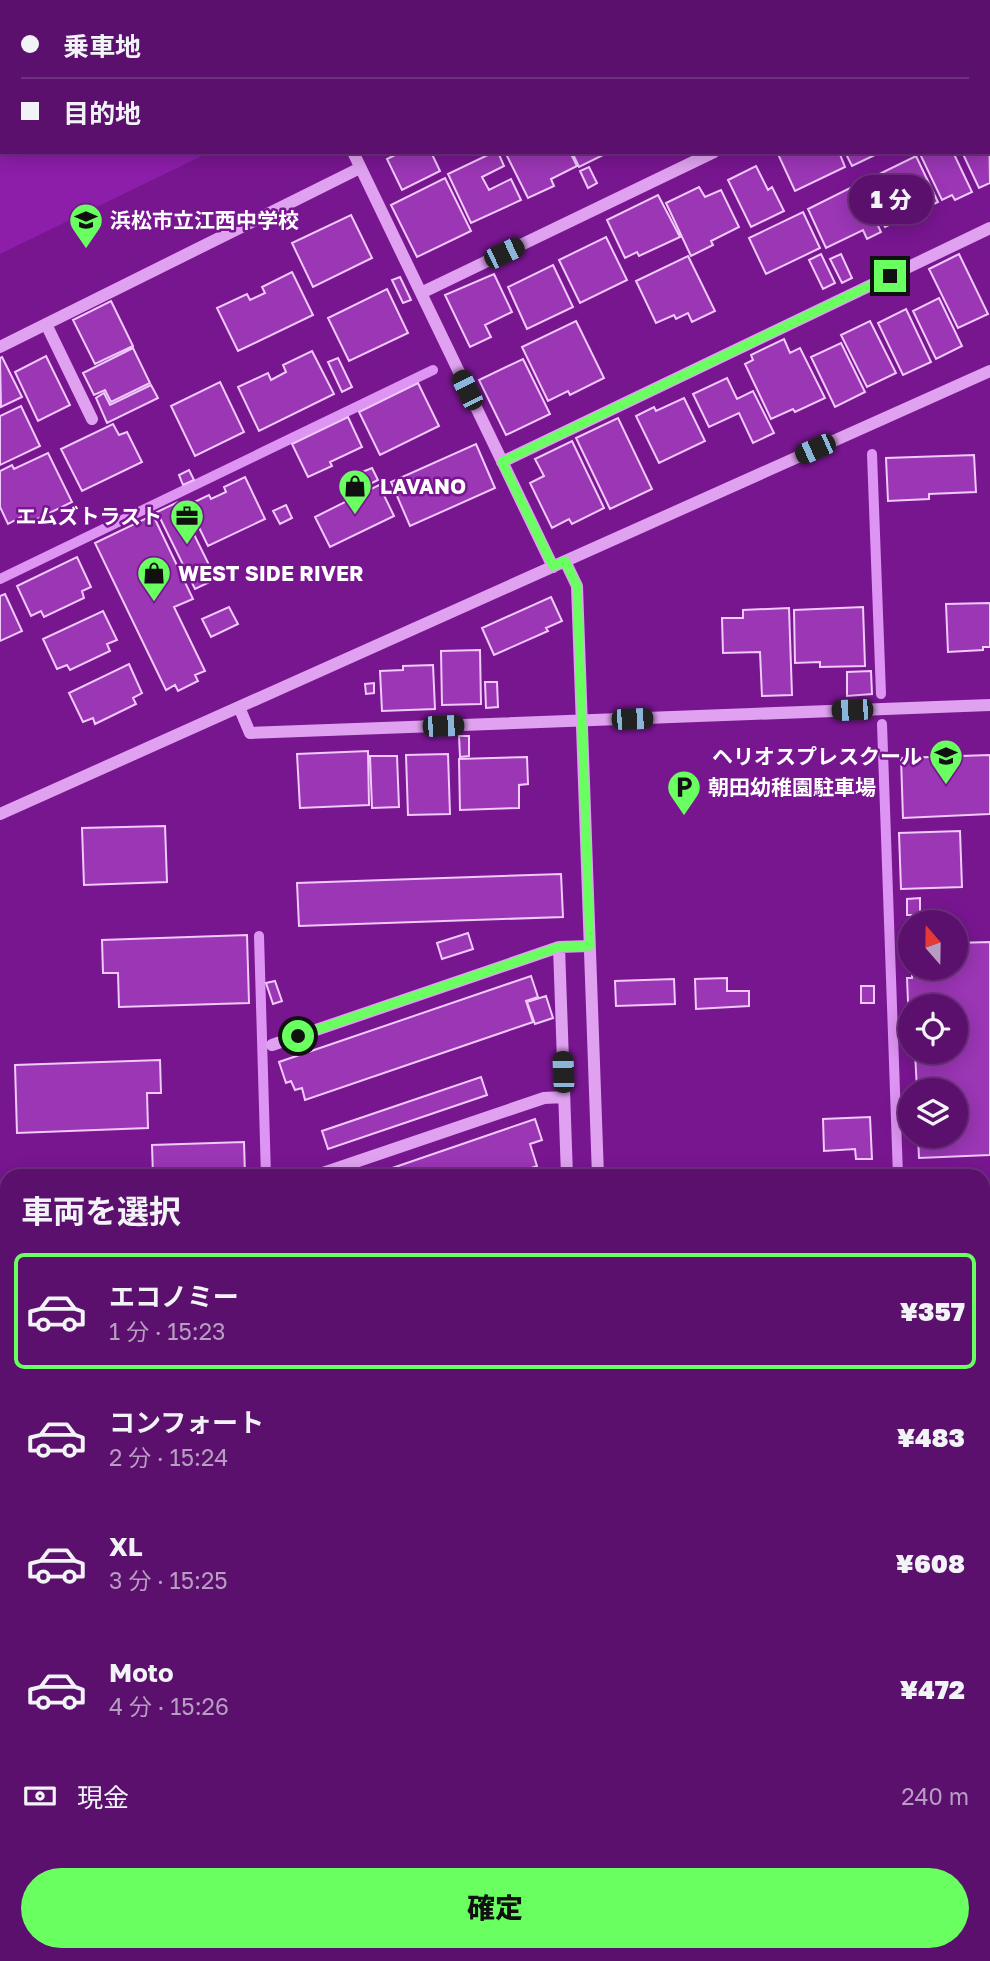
<!DOCTYPE html>
<html lang="ja">
<meta charset="utf-8">
<style>
body{margin:0;font-family:"Golos Text","Noto Sans JP",sans-serif;background:#601972;color:#f1f3f6;height:100vh;display:flex;flex-direction:column;font-size:26px;white-space:nowrap}
*{box-sizing:border-box;margin:0}
p{font-size:23px;color:#b89dc2}
.icon{flex:none;width:38px;height:38px;fill:none;stroke:currentColor;stroke-width:2;stroke-linecap:round;stroke-linejoin:round}
.map{position:relative;flex:1;overflow:hidden}
.details{position:absolute;left:0px;top:1169px;width:990px;height:793px;display:flex;flex-direction:column;background:#5a106c;border-radius:21px 21px 0 0;box-shadow:0 4px 18px #0003,0 0 0 2px #6f307f}
.details>*{flex:none}
.top-card{position:absolute;left:0px;top:0px;width:990px;height:154px;box-shadow:0 4px 18px #0003,0 0 0 2px #6f307f;display:grid;align-content:center;height:154px;padding:0 21px;background:#5a106c}
.needle{width:46px;rotate:340deg}
.controls{position:absolute;left:898px;top:910px;display:grid;gap:14px}
.controls a{display:grid;place-items:center;width:70px;height:70px;border-radius:50%;background:#5a106c;box-shadow:0 4px 18px #0003,0 0 0 2px #6f307f;font-size:35px}
.end{position:absolute;width:32px;height:32px;margin:-16px;border:9px solid #69ff61;background:#111;box-shadow:0 0 0 4px #111}
.from{border-radius:50%}
.bubble{position:absolute;height:49px;border-radius:24px;background:#5a106c;box-shadow:0 4px 18px #0003,0 0 0 2px #6f307f;font-size:23px;font-weight:800;line-height:49px;text-align:center}
.car{position:absolute;width:21px;height:42px;margin:-21px -10px;border-radius:9px;box-shadow:0 0 5px 2px #0007;background:linear-gradient(#222 24%,#8ab4d8 0 40%,#222 0 76%,#8ab4d8 0 86%,#222 0)}
.top-card b{display:flex;align-items:center;gap:24px;height:66px;font-size:26px}
.top-card b+b{border-top:2px solid #6f307f}
.top-card i{width:18px;height:18px;background:#f1f3f6}
ul{padding:0;list-style:none}
li{display:flex;align-items:center;gap:21px;height:116px;margin:0 14px 10px;padding:0 7px;border:4px solid transparent;border-radius:10px}
li div{flex:1}
li b{display:block;font-size:26px}
li em{font-style:normal;font-weight:800}
li.active{border-color:#69ff61}
li>.icon{width:63px;height:63px;stroke-width:1.5}
h2{padding:0 21px;font-size:32px;line-height:84px}
.pay{display:flex;align-items:center;gap:18px;height:77px;padding:0 21px;font-size:26px}
.pay p{margin-inline-start:auto}
.action{display:flex;gap:14px;margin-top:auto;padding:14px 21px}
.action a{flex:1;height:80px;border-radius:42px;background:#69ff61;color:#111;font-size:28px;font-weight:800;line-height:80px;text-align:center}
.map>svg:first-child{display:block}
.green{fill:#8c1ea9}
.lines{fill:none;stroke-linecap:round;stroke-linejoin:round}
.stream{stroke:#de94f3;stroke-width:10}
.building{fill:#9b36b5;stroke:#f1c9fb;stroke-width:2}
.minor{stroke:#e0a2f0;stroke-width:12}
.route{stroke:#69ff61;stroke-width:9}
.labels{text-anchor:middle;dominant-baseline:central;stroke-width:5;stroke-linejoin:round;paint-order:stroke}
.poi-label{font-size:21px;font-weight:bold;fill:#fff;stroke:#781690;text-anchor:start}
</style>
<div class="map">
<svg width="990" height="1961" viewBox="0 0 990 1961">
<rect width="100%" height="100%" fill="#781690"/>
<path class="green" d="M 0,0 L 205,2 L 2,2 L 2,152 L 210,152 L 0,254 Z
M 984,1387 L 990,1392 L 990,1525 L 984,1525 Z"/>
<g class="lines">
<path class="stream" d="M 872,454 L 881,694
M 0,579 L 433,370
M 882,724 L 898,1176
M 259,936 L 266,1176
M 328,1955 L 328,1961
M 925,1955 L 925,1961"/>
</g>
<path class="building" d="M 377,0 L 423,0 L 424,2 L 374,2 Z
M 430,0 L 494,0 L 495,2 L 430,2 Z
M 656,0 L 761,0 L 762,2 L 652,2 Z
M 774,0 L 819,0 L 820,2 L 773,2 Z
M 989,124 L 990,183 L 979,188 L 962,152 L 989,152 Z
M 401,152 L 431,152 L 440,171 L 402,190 L 387,159 Z
M 494,152 L 498,152 L 504,166 L 482,177 L 489,190 L 511,179 L 521,200 L 471,223 L 448,174 Z
M 505,152 L 570,152 L 577,166 L 551,179 L 554,186 L 528,198 Z
M 572,152 L 609,152 L 579,167 Z
M 777,152 L 839,152 L 845,167 L 795,191 Z
M 845,152 L 881,152 L 852,166 Z
M 924,152 L 953,152 L 972,192 L 955,200 L 952,195 L 942,200 L 920,154 Z
M 916,156 L 938,202 L 885,227 L 863,182 Z
M 756,166 L 768,190 L 772,187 L 784,211 L 751,227 L 728,180 Z
M 589,167 L 597,183 L 588,188 L 580,171 Z
M 445,178 L 471,231 L 417,257 L 391,205 Z
M 858,184 L 881,232 L 867,239 L 863,230 L 826,248 L 808,209 Z
M 699,187 L 705,197 L 721,190 L 739,227 L 711,241 L 713,245 L 691,256 L 666,203 Z
M 658,195 L 680,237 L 639,256 L 637,252 L 625,258 L 607,220 Z
M 803,212 L 820,248 L 766,274 L 749,238 Z
M 351,215 L 372,258 L 313,287 L 292,243 Z
M 606,237 L 627,280 L 580,303 L 559,260 Z
M 821,254 L 835,283 L 823,289 L 809,260 Z
M 841,254 L 852,278 L 842,283 L 830,259 Z
M 959,254 L 988,314 L 958,328 L 929,269 Z
M 688,256 L 715,311 L 692,322 L 688,313 L 676,319 L 674,315 L 656,323 L 636,281 Z
M 553,265 L 573,307 L 527,329 L 508,287 Z
M 292,272 L 313,315 L 238,351 L 217,308 L 247,294 L 250,300 L 265,293 L 262,287 Z
M 494,274 L 512,312 L 485,325 L 491,337 L 470,347 L 445,295 Z
M 400,277 L 411,300 L 403,303 L 392,280 Z
M 387,289 L 408,333 L 349,361 L 328,318 Z
M 939,298 L 962,346 L 936,359 L 913,311 Z
M 111,301 L 133,346 L 95,364 L 73,320 Z
M 906,309 L 931,362 L 903,375 L 878,323 Z
M 576,321 L 604,378 L 570,395 L 568,391 L 548,401 L 522,347 Z
M 870,321 L 896,373 L 867,387 L 841,335 Z
M 784,339 L 790,353 L 800,348 L 825,398 L 795,412 L 793,409 L 771,419 L 745,364 L 753,360 L 751,355 Z
M 841,343 L 865,392 L 835,407 L 811,357 Z
M 133,348 L 150,383 L 111,402 L 105,390 L 94,395 L 83,373 Z
M 312,351 L 334,394 L 259,431 L 238,387 L 268,373 L 271,380 L 286,372 L 283,365 Z
M 46,356 L 70,405 L 38,421 L 15,372 Z
M 2,357 L 22,397 L 1,407 L 0,358 Z
M 338,358 L 352,387 L 342,392 L 328,362 Z
M 523,359 L 550,414 L 506,435 L 479,380 Z
M 727,378 L 737,399 L 753,391 L 774,433 L 753,443 L 739,413 L 709,427 L 693,394 Z
M 220,382 L 244,432 L 195,456 L 171,406 Z
M 418,383 L 439,426 L 380,455 L 359,412 Z
M 151,385 L 158,398 L 107,423 L 96,398 L 104,393 L 110,405 Z
M 684,398 L 705,441 L 659,463 L 636,416 L 654,407 L 656,411 Z
M 21,406 L 40,446 L 0,465 L 0,416 Z
M 348,417 L 362,447 L 330,462 L 332,466 L 308,477 L 292,444 Z
M 618,418 L 652,489 L 610,509 L 576,438 Z
M 113,424 L 119,435 L 127,432 L 142,462 L 82,491 L 61,449 Z
M 572,441 L 604,508 L 572,524 L 569,519 L 552,528 L 530,483 L 544,476 L 535,459 Z
M 476,444 L 495,488 L 410,526 L 391,482 Z
M 48,453 L 72,502 L 29,523 L 25,515 L 8,524 L 0,507 L 0,471 L 12,465 L 14,469 Z
M 974,455 L 976,492 L 929,494 L 929,499 L 888,501 L 886,458 Z
M 372,468 L 378,480 L 368,485 L 362,472 Z
M 189,470 L 194,480 L 183,485 L 179,475 Z
M 245,477 L 265,519 L 208,546 L 188,505 L 209,495 L 211,499 L 226,492 L 224,487 Z
M 379,485 L 394,516 L 330,547 L 315,517 Z
M 178,502 L 216,579 L 195,589 L 157,512 Z
M 286,505 L 292,518 L 280,524 L 273,511 Z
M 153,515 L 193,599 L 174,607 L 205,671 L 195,675 L 198,681 L 178,691 L 175,685 L 166,690 L 95,543 Z
M 77,557 L 91,587 L 82,591 L 84,598 L 44,617 L 41,611 L 31,616 L 17,586 Z
M 5,594 L 22,631 L 0,641 L 0,596 Z
M 551,597 L 562,621 L 546,628 L 548,631 L 494,655 L 482,628 Z
M 990,603 L 990,647 L 983,647 L 983,650 L 948,652 L 946,604 Z
M 229,607 L 238,624 L 211,637 L 202,619 Z
M 863,607 L 865,666 L 820,667 L 820,662 L 795,663 L 794,610 Z
M 789,608 L 792,695 L 762,696 L 760,652 L 723,653 L 722,618 L 743,618 L 743,610 Z
M 103,611 L 117,640 L 107,644 L 110,651 L 70,670 L 67,665 L 57,669 L 43,639 Z
M 480,650 L 481,704 L 442,705 L 441,651 Z
M 129,664 L 142,693 L 133,698 L 136,704 L 95,724 L 93,718 L 83,722 L 69,693 Z
M 433,665 L 435,709 L 382,711 L 380,671 L 403,670 L 403,666 Z
M 871,671 L 872,694 L 847,696 L 847,672 Z
M 485,682 L 497,682 L 498,707 L 486,708 Z
M 374,683 L 374,693 L 366,694 L 365,684 Z
M 459,736 L 469,736 L 469,756 L 460,757 Z
M 368,751 L 369,805 L 300,808 L 297,754 Z
M 448,754 L 450,814 L 408,815 L 406,755 Z
M 990,755 L 990,814 L 903,818 L 901,758 Z
M 370,756 L 397,756 L 399,807 L 372,808 Z
M 527,757 L 528,784 L 519,785 L 519,808 L 460,810 L 459,759 Z
M 165,826 L 167,882 L 84,885 L 82,828 Z
M 960,831 L 962,887 L 901,889 L 899,833 Z
M 561,874 L 563,917 L 299,926 L 297,883 Z
M 920,898 L 920,915 L 907,915 L 907,899 Z
M 468,933 L 473,949 L 442,959 L 437,943 Z
M 247,935 L 249,1003 L 119,1007 L 118,973 L 103,973 L 102,940 Z
M 990,942 L 990,1155 L 919,1158 L 918,1136 L 956,1136 L 956,1090 L 917,1090 L 915,1052 L 956,1052 L 956,1006 L 910,1006 L 909,1025 L 907,978 L 912,978 L 912,968 L 956,968 L 956,943 Z
M 531,976 L 538,997 L 526,1001 L 533,1022 L 305,1100 L 302,1088 L 295,1090 L 291,1081 L 286,1083 L 279,1062 Z
M 727,978 L 727,991 L 749,991 L 749,1006 L 696,1009 L 695,979 Z
M 674,979 L 675,1004 L 616,1006 L 615,981 Z
M 275,981 L 282,1001 L 273,1004 L 266,983 Z
M 861,986 L 874,986 L 874,1003 L 861,1003 Z
M 546,996 L 553,1018 L 535,1024 L 527,1002 Z
M 160,1060 L 161,1093 L 147,1093 L 148,1128 L 17,1133 L 15,1065 Z
M 481,1077 L 487,1095 L 328,1149 L 322,1131 Z
M 870,1117 L 872,1159 L 856,1159 L 855,1149 L 824,1151 L 823,1119 Z
M 535,1119 L 542,1140 L 530,1144 L 537,1166 L 508,1176 L 369,1176 Z
M 244,1142 L 245,1176 L 153,1176 L 152,1145 Z
M 984,1557 L 990,1557 L 990,1634 L 984,1634 Z"/>
<g class="lines">
<path class="minor" d="M 279,0 L 280,2
M 946,0 L 947,2
M 593,2 L 597,0
M 989,20 L 990,19
M 989,89 L 990,91
M 353,152 L 553,567
M 421,293 L 714,152
M 46,324 L 92,419
M 0,347 L 360,168
M 502,462 L 990,228
M 565,561 L 577,586 L 598,1176
M 239,707 L 250,733 L 990,705
M 0,814 L 990,371
M 559,947 L 567,1176
M 272,1045 L 559,947 L 589,946
M 314,1176 L 544,1098 L 564,1097
M 0,1254 L 7,1458
M 984,1536 L 990,1536
M 0,1565 L 7,1564
M 24,1955 L 24,1961
M 626,1955 L 626,1961"/>
</g>
<g class="lines">
<path class="route" d="M 298,1036 L 559,947 L 590,946 L 577,586 L 565,561 L 553,566 L 502,462 L 890,276"/>
</g>
<defs>
<g id="school-pin" transform="scale(1.75)"><path d="M0 17L-7.5 6A9.5 9.5 0 1 1 7.5 6Z" fill="#69ff61" stroke="#781690"/><path d="M0-5L7-2L0 1L-7-2ZM-4 1L0 2.5L4 1V4Q0 6-4 4Z" fill="#111"/></g>
<g id="shop-pin" transform="scale(1.75)"><path d="M0 17L-7.5 6A9.5 9.5 0 1 1 7.5 6Z" fill="#69ff61" stroke="#781690"/><path d="M-5-2.5h2.3a2.7 3.5 0 0 1 5.4 0H5L5.5 6h-11ZM-1.5-2.5h3a1.5 2.3 0 0 0-3 0Z" fill="#111"/></g>
<g id="office-pin" transform="scale(1.75)"><path d="M0 17L-7.5 6A9.5 9.5 0 1 1 7.5 6Z" fill="#69ff61" stroke="#781690"/><path d="M-6-3h4V-5.5h4V-3h4V5H-6ZM-1-4.5V-3h2v-1.5ZM-6 0V1H6V0Z" fill="#111"/></g>
<g id="parking-pin" transform="scale(1.75)"><path d="M0 17L-7.5 6A9.5 9.5 0 1 1 7.5 6Z" fill="#69ff61" stroke="#781690"/><path d="M-3.5-5.5H1a3.5 3.5 0 0 1 0 7H-1V5.5H-3.5ZM-1-3.4V-.6H.8a1.4 1.4 0 0 0 0-2.8Z" fill="#111"/></g>
</defs>
<g fill-rule="evenodd">
<use href="#school-pin" x="86" y="220"/>
<use href="#shop-pin" x="355" y="486"/>
<use href="#office-pin" x="187" y="516"/>
<use href="#shop-pin" x="154" y="573"/>
<use href="#school-pin" x="946" y="756"/>
<use href="#parking-pin" x="684" y="787"/>
</g>
<g class="labels">
<g class="poi-label">
<text x="110" y="220">浜松市立江西中学校</text>
<text x="380" y="486">LAVANO</text>
<text x="162" y="516" text-anchor="end">エムズトラスト</text>
<text x="178" y="573">WEST SIDE RIVER</text>
<text x="922" y="756" text-anchor="end">ヘリオスプレスクール</text>
<text x="708" y="787">朝田幼稚園駐車場</text>
</g>
</g>
</svg>
<div class="controls">
<a><svg class="needle" viewBox="-14 -14 28 28"><path d="M0-13l5 13h-10z" fill="#e53935"/><path d="M0 13l5-13h-10z" fill="#b89dc2"/></svg></a>
<a><svg class="icon" aria-label="locate" viewBox="0 0 24 24"><circle cx="12" cy="12" r="6"/><path d="M12 2v4M12 18v4M2 12h4M18 12h4"/></svg></a>
<a><svg class="icon" aria-label="layers" viewBox="0 0 24 24"><path d="M12 4l9 5-9 5-9-5zM3 14l9 5 9-5"/></svg></a>
</div>
<i class="end from" style="left:298px;top:1036px"></i>
<i class="end" style="left:890px;top:276px"></i>
<div class="bubble" style="left:849px;top:175px;width:84px">1 分</div>
<i class="car" style="left:504px;top:253px;rotate:64deg"></i>
<i class="car" style="left:467px;top:390px;rotate:334deg"></i>
<i class="car" style="left:815px;top:449px;rotate:246deg"></i>
<i class="car" style="left:852px;top:710px;rotate:268deg"></i>
<i class="car" style="left:632px;top:719px;rotate:88deg"></i>
<i class="car" style="left:443px;top:726px;rotate:88deg"></i>
<i class="car" style="left:563px;top:1072px;rotate:358deg"></i>
<div class="top-card">
<b><i class="from"></i>乗車地</b>
<b><i></i>目的地</b>
</div>
<section class="details">
<h2>車両を選択</h2>
<ul>
<li class="active"><svg class="icon" aria-label="car" viewBox="0 0 24 24"><path d="M5 17H2v-5l4-1 3-4h7l3 4 3 1v5h-3M9 17h6M6 11h13"/><circle cx="7" cy="17" r="2"/><circle cx="17" cy="17" r="2"/></svg><div><b>エコノミー</b><p>1 分 · 15:23</p></div><em>¥357</em></li>
<li><svg class="icon" aria-label="car" viewBox="0 0 24 24"><path d="M5 17H2v-5l4-1 3-4h7l3 4 3 1v5h-3M9 17h6M6 11h13"/><circle cx="7" cy="17" r="2"/><circle cx="17" cy="17" r="2"/></svg><div><b>コンフォート</b><p>2 分 · 15:24</p></div><em>¥483</em></li>
<li><svg class="icon" aria-label="car" viewBox="0 0 24 24"><path d="M5 17H2v-5l4-1 3-4h7l3 4 3 1v5h-3M9 17h6M6 11h13"/><circle cx="7" cy="17" r="2"/><circle cx="17" cy="17" r="2"/></svg><div><b>XL</b><p>3 分 · 15:25</p></div><em>¥608</em></li>
<li><svg class="icon" aria-label="car" viewBox="0 0 24 24"><path d="M5 17H2v-5l4-1 3-4h7l3 4 3 1v5h-3M9 17h6M6 11h13"/><circle cx="7" cy="17" r="2"/><circle cx="17" cy="17" r="2"/></svg><div><b>Moto</b><p>4 分 · 15:26</p></div><em>¥472</em></li>
</ul>
<div class="pay"><svg class="icon" aria-label="cash" viewBox="0 0 24 24"><path d="M3 7h18v10H3z"/><circle cx="12" cy="12" r="2"/></svg>現金<p>240 m</p></div>
<div class="action"><a>確定</a></div>
</section>
</div>
